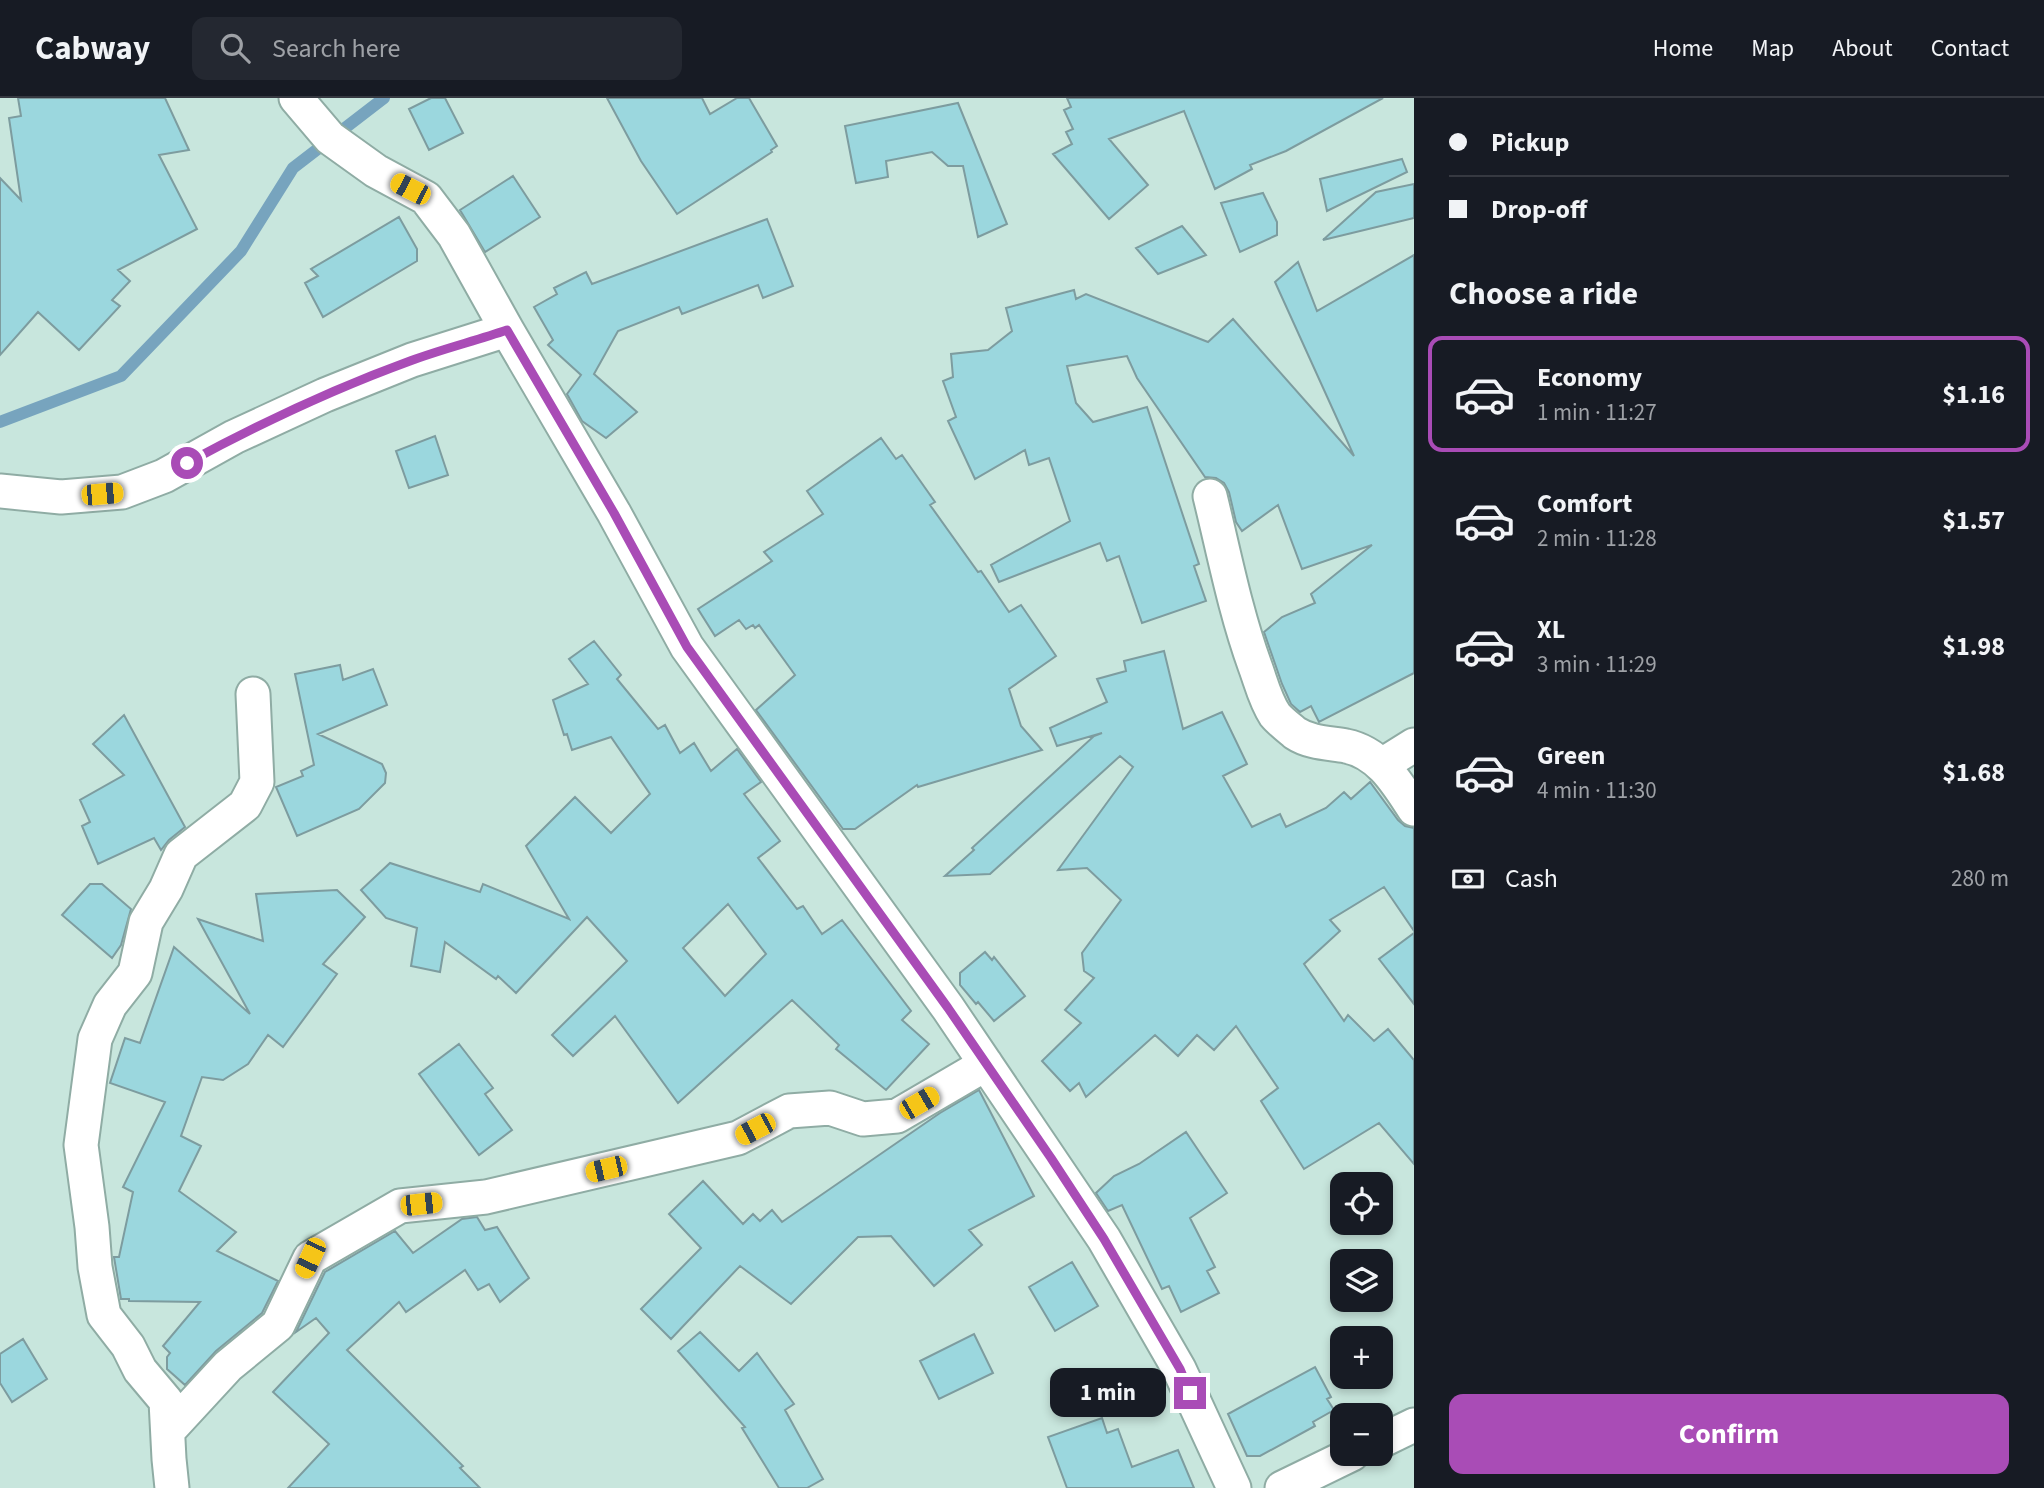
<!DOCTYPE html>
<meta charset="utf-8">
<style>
body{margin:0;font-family:"Source Sans 3",sans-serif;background:#242831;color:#f1f3f6;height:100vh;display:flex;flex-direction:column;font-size:26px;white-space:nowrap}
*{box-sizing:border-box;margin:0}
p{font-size:23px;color:#9ea1a6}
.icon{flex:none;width:38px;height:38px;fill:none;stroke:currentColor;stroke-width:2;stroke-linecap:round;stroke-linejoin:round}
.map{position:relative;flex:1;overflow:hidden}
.details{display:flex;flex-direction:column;background:#171b24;width:630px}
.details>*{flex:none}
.banner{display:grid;align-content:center;height:154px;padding:0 35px;background:#171b24}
.fabs{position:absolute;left:1330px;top:1074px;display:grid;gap:14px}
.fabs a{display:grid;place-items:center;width:63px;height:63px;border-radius:14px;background:#171b24;box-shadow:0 4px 10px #0003;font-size:35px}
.end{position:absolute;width:32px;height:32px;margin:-16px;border:9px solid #a94cb6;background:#fff;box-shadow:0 0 0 4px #fff}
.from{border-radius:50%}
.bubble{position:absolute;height:49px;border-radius:14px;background:#171b24;box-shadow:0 4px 10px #0003;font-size:23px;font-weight:700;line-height:49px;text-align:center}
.car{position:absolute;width:21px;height:42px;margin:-21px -10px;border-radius:9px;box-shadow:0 0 5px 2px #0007;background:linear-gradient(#f5c518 24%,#345 0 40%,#f5c518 0 76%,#345 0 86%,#f5c518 0)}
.banner b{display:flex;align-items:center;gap:24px;height:66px;font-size:26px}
.banner b+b{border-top:2px solid #363941}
.banner i{width:18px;height:18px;background:#f1f3f6}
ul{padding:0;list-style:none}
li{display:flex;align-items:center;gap:21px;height:116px;margin:0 14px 10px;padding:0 21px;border:4px solid transparent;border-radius:14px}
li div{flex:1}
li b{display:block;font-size:26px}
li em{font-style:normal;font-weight:700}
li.active{border-color:#a94cb6}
li>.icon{width:63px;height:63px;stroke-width:1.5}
h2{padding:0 35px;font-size:32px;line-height:84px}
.pay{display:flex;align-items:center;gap:18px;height:77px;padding:0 35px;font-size:26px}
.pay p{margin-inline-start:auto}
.cta{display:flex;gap:14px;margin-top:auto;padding:14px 35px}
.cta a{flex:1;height:80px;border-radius:14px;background:#a94cb6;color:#fff;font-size:28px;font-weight:700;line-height:80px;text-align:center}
header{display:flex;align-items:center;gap:42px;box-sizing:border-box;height:98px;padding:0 35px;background:#171b24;border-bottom:2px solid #363941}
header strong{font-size:33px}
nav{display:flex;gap:38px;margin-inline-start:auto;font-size:24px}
.search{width:490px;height:63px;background:#242831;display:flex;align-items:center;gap:18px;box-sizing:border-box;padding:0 24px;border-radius:14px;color:#9ea1a6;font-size:26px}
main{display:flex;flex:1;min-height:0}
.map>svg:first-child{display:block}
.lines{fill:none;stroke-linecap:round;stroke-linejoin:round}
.stream{stroke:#77a4be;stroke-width:12}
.building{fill:#9bd7de;stroke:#7d9c9f;stroke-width:2;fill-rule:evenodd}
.minor-casing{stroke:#8faca4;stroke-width:37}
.minor{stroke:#fff;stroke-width:33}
.route{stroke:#a94cb6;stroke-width:9}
</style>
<header>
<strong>Cabway</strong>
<div class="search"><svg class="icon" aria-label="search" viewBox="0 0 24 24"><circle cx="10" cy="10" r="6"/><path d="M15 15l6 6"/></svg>Search here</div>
<nav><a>Home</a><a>Map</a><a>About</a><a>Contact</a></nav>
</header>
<main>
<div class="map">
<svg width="1414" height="1390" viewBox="0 0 1414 1390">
<rect width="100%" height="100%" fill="#c8e6dd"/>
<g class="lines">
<path class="stream" d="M 0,324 L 121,278 L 241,153 L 293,70 L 384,0"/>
</g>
<path class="building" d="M 18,0 L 165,0 L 189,52 L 159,57 L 197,131 L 118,172 L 130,183 L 112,202 L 120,208 L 79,252 L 38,214 L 0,257 L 0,80 L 21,102 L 9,20 L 21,18 Z
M 431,0 L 445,0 L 463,35 L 429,52 L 409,11 Z
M 607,0 L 702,0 L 710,16 L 737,0 L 749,0 L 777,48 L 771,52 L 772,54 L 677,116 L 641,63 Z
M 1067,0 L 1383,0 L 1286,53 L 1250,67 L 1252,71 L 1215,91 L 1184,13 L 1109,41 L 1148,87 L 1109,121 L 1053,56 L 1072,46 L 1066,34 L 1073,31 L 1064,12 L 1071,9 Z
M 958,5 L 1007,126 L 978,139 L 963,68 L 948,68 L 932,54 L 886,63 L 888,79 L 856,85 L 845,28 Z
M 1402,61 L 1407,74 L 1327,113 L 1320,81 Z
M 513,78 L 540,119 L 485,154 L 460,112 Z
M 1414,86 L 1414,120 L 1323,142 L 1376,94 Z
M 1263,95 L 1277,124 L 1277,137 L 1240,154 L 1221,105 Z
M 399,119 L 417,151 L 417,163 L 323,219 L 305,185 L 318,178 L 311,171 Z
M 767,121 L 793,188 L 763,200 L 758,187 L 682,216 L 679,209 L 618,233 L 594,276 L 637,314 L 606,340 L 582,323 L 567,296 L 581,277 L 548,247 L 553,242 L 534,209 L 557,196 L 554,190 L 586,174 L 592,186 Z
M 1182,128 L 1206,157 L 1158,176 L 1136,150 Z
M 1414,157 L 1414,575 L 1319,624 L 1311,608 L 1300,614 L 1291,606 L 1282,586 L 1264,534 L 1282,519 L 1315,505 L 1311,496 L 1372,447 L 1302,471 L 1278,407 L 1242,433 L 1236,424 L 1229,394 L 1224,385 L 1216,380 L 1205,379 L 1137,280 L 1127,258 L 1067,268 L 1076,305 L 1093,324 L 1147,309 L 1199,466 L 1194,468 L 1206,503 L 1142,525 L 1119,458 L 1107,463 L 1100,445 L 999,484 L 991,467 L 1070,423 L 1049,360 L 1029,367 L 1025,352 L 975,381 L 948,323 L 956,319 L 943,283 L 953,279 L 951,256 L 988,252 L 1012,233 L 1006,210 L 1074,192 L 1076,201 L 1086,196 L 1208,244 L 1233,221 L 1354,358 L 1275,184 L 1298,164 L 1317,213 Z
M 435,338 L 448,377 L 409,390 L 396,353 Z
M 881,340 L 896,361 L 902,357 L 935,404 L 930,407 L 978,474 L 981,473 L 1009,514 L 1021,507 L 1056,558 L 1009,591 L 1021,628 L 1042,652 L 918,689 L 917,687 L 855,731 L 843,731 L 756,612 L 795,577 L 759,527 L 755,530 L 753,527 L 746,531 L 739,522 L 715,538 L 698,511 L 772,463 L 764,454 L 823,416 L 807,393 Z
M 594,543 L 621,577 L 617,581 L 658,631 L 665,627 L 680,655 L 694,645 L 711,673 L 737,651 L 761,684 L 744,696 L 780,743 L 758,760 L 797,811 L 803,808 L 822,836 L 842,822 L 911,913 L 902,922 L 929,946 L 886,992 L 836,951 L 839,947 L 792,902 L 678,1005 L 615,918 L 573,958 L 552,937 L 627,863 L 587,819 L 516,895 L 498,878 L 496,881 L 445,844 L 440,874 L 411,868 L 417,830 L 386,820 L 361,792 L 390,765 L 480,794 L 483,786 L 569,821 L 526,748 L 575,699 L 611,735 L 650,696 L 611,639 L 572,652 L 567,636 L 564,637 L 553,602 L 588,586 L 569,561 ZM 728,806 L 766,856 L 725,898 L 683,850 Z
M 1164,553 L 1183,631 L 1222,614 L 1247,666 L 1223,678 L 1252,729 L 1280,716 L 1286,729 L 1326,710 L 1344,694 L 1351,701 L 1370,684 L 1398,722 L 1405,728 L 1414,730 L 1414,833 L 1384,789 L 1330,822 L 1340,833 L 1304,866 L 1344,923 L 1348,917 L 1374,943 L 1388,931 L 1414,962 L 1414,1066 L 1379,1025 L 1304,1071 L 1261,1003 L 1278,990 L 1236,928 L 1214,952 L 1197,937 L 1178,958 L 1155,937 L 1086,999 L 1079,985 L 1070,993 L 1042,963 L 1081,925 L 1065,912 L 1094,880 L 1084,873 L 1082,855 L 1121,802 L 1087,770 L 1058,772 L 1133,669 L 1120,658 L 990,776 L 945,778 L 974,752 L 972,750 L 1094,638 L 1102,635 L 1057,648 L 1050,630 L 1107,604 L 1097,581 L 1126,573 L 1124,563 Z
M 340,567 L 343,582 L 373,571 L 387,607 L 318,636 L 382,666 L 386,675 L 385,685 L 359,711 L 297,738 L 276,689 L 303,678 L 301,673 L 314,667 L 295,576 Z
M 124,617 L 185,729 L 169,742 L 161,752 L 154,740 L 98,766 L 82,728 L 90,724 L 80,702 L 124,677 L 93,646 Z
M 90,786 L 102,786 L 131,811 L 121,847 L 112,860 L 62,817 Z
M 337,792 L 365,819 L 323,866 L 337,876 L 283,949 L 268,937 L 248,966 L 223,982 L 202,979 L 181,1038 L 201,1048 L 179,1093 L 236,1134 L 217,1153 L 278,1183 L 262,1215 L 216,1253 L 185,1287 L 167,1271 L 167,1259 L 170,1255 L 163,1248 L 200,1204 L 129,1203 L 129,1201 L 121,1201 L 114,1159 L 119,1159 L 133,1094 L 123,1089 L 165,1004 L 110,985 L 125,940 L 140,945 L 174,849 L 250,916 L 198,821 L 263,843 L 256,796 Z
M 1414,835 L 1414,906 L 1379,861 Z
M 985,854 L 992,862 L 994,859 L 1025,898 L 994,923 L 978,904 L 976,906 L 960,887 L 960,875 Z
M 459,946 L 493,990 L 485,996 L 512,1032 L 479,1057 L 419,976 Z
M 979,992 L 1034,1098 L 969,1132 L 982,1147 L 934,1188 L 891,1138 L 858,1139 L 791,1206 L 740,1168 L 671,1241 L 641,1211 L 701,1150 L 669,1116 L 703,1083 L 743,1126 L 753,1116 L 760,1123 L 772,1112 L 782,1124 L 940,1015 Z
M 1186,1034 L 1227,1095 L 1190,1120 L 1215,1169 L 1207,1173 L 1219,1195 L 1181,1214 L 1169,1188 L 1162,1191 L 1122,1107 L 1108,1113 L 1096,1095 L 1114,1078 L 1139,1066 Z
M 477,1119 L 485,1132 L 497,1129 L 529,1180 L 500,1204 L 489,1186 L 478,1192 L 465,1172 L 406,1214 L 399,1204 L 347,1252 L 463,1368 L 460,1370 L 480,1390 L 288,1390 L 329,1346 L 273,1294 L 329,1235 L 316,1220 L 296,1234 L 325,1174 L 395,1133 L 413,1155 L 462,1121 Z
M 1072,1164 L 1098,1208 L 1055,1233 L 1029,1189 Z
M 700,1234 L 739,1273 L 757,1255 L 794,1306 L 785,1312 L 823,1381 L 807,1390 L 779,1390 L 742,1330 L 745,1329 L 678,1253 Z
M 974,1236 L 993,1275 L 939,1301 L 920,1263 Z
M 23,1241 L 47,1281 L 12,1304 L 0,1285 L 0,1256 Z
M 1315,1269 L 1331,1299 L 1327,1301 L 1334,1312 L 1313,1324 L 1315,1328 L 1260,1358 L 1247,1358 L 1228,1316 Z
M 1102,1320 L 1107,1335 L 1118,1331 L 1132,1369 L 1178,1352 L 1194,1390 L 1067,1390 L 1048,1339 Z"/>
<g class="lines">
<g class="minor-casing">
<path id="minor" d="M 296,0 L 330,40 L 376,73 L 426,100 L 454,137 L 507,232 L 614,415 L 687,549 L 948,910 L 1104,1141 L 1179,1271 L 1234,1390
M 0,393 L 61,399 L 122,394 L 164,378 L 234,339 L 325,297 L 412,262 L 507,232
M 1210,398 C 1224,455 1235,513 1255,568 C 1261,584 1265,602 1275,617 C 1280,623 1289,630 1295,635 C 1310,645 1329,645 1346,648 C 1380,655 1397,685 1414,711
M 1382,667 L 1414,647
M 168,1333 L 228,1268 L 278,1227 L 310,1160 L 400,1108 L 486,1099 L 738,1040 L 789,1013 L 830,1010 L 863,1021 L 897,1018 L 986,966
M 1381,1343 L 1414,1327
M 172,1390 L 169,1361 L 166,1303 L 140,1272 L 128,1248 L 104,1217 L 95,1169 L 92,1129 L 81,1047 L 95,941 L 110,907 L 135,875 L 146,824 L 166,791 L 181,757 L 245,707 L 257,684 L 253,596
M 1282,1390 L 1352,1356"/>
</g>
<use href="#minor" class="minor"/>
</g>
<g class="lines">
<path class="route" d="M 187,365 C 259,326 333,291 410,263 C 442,251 475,243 507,232 L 614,415 L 687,549 L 948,910 L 1051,1060 L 1104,1141 L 1180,1271 L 1190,1295"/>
</g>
</svg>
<div class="fabs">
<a><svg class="icon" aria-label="locate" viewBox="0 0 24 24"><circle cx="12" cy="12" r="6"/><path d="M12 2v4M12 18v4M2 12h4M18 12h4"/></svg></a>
<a><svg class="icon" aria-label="layers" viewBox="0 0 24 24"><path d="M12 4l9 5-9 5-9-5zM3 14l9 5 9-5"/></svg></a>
<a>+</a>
<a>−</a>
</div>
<i class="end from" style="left:187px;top:365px"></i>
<i class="end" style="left:1190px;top:1295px"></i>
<div class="bubble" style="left:1050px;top:1270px;width:116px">1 min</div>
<i class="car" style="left:410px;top:91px;rotate:297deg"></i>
<i class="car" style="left:102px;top:396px;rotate:85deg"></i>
<i class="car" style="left:919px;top:1005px;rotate:60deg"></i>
<i class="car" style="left:755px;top:1031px;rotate:242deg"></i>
<i class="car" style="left:606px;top:1071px;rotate:257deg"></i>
<i class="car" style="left:421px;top:1106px;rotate:84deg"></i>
<i class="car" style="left:310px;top:1160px;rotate:205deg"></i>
</div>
<section class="details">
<div class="banner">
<b><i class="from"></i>Pickup</b>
<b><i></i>Drop-off</b>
</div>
<h2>Choose a ride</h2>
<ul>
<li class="active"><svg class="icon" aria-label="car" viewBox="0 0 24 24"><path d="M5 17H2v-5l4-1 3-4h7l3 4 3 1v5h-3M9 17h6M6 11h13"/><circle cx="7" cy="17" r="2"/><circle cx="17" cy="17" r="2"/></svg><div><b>Economy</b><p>1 min · 11:27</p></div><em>$1.16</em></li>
<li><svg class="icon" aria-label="car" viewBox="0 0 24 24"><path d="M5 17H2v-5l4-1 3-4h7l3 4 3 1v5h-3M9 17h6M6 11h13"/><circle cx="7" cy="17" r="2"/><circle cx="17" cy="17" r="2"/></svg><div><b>Comfort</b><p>2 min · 11:28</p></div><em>$1.57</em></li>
<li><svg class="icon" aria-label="car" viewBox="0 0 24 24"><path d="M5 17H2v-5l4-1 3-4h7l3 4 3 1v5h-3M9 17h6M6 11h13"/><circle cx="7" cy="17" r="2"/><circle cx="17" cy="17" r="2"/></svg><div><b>XL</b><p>3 min · 11:29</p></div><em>$1.98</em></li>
<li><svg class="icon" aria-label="car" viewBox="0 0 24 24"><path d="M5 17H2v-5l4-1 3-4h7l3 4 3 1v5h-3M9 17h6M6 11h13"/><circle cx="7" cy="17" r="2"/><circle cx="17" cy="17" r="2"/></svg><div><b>Green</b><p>4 min · 11:30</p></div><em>$1.68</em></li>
</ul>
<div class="pay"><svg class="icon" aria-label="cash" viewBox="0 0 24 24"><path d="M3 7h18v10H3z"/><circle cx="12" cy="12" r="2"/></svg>Cash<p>280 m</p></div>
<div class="cta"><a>Confirm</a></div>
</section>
</main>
